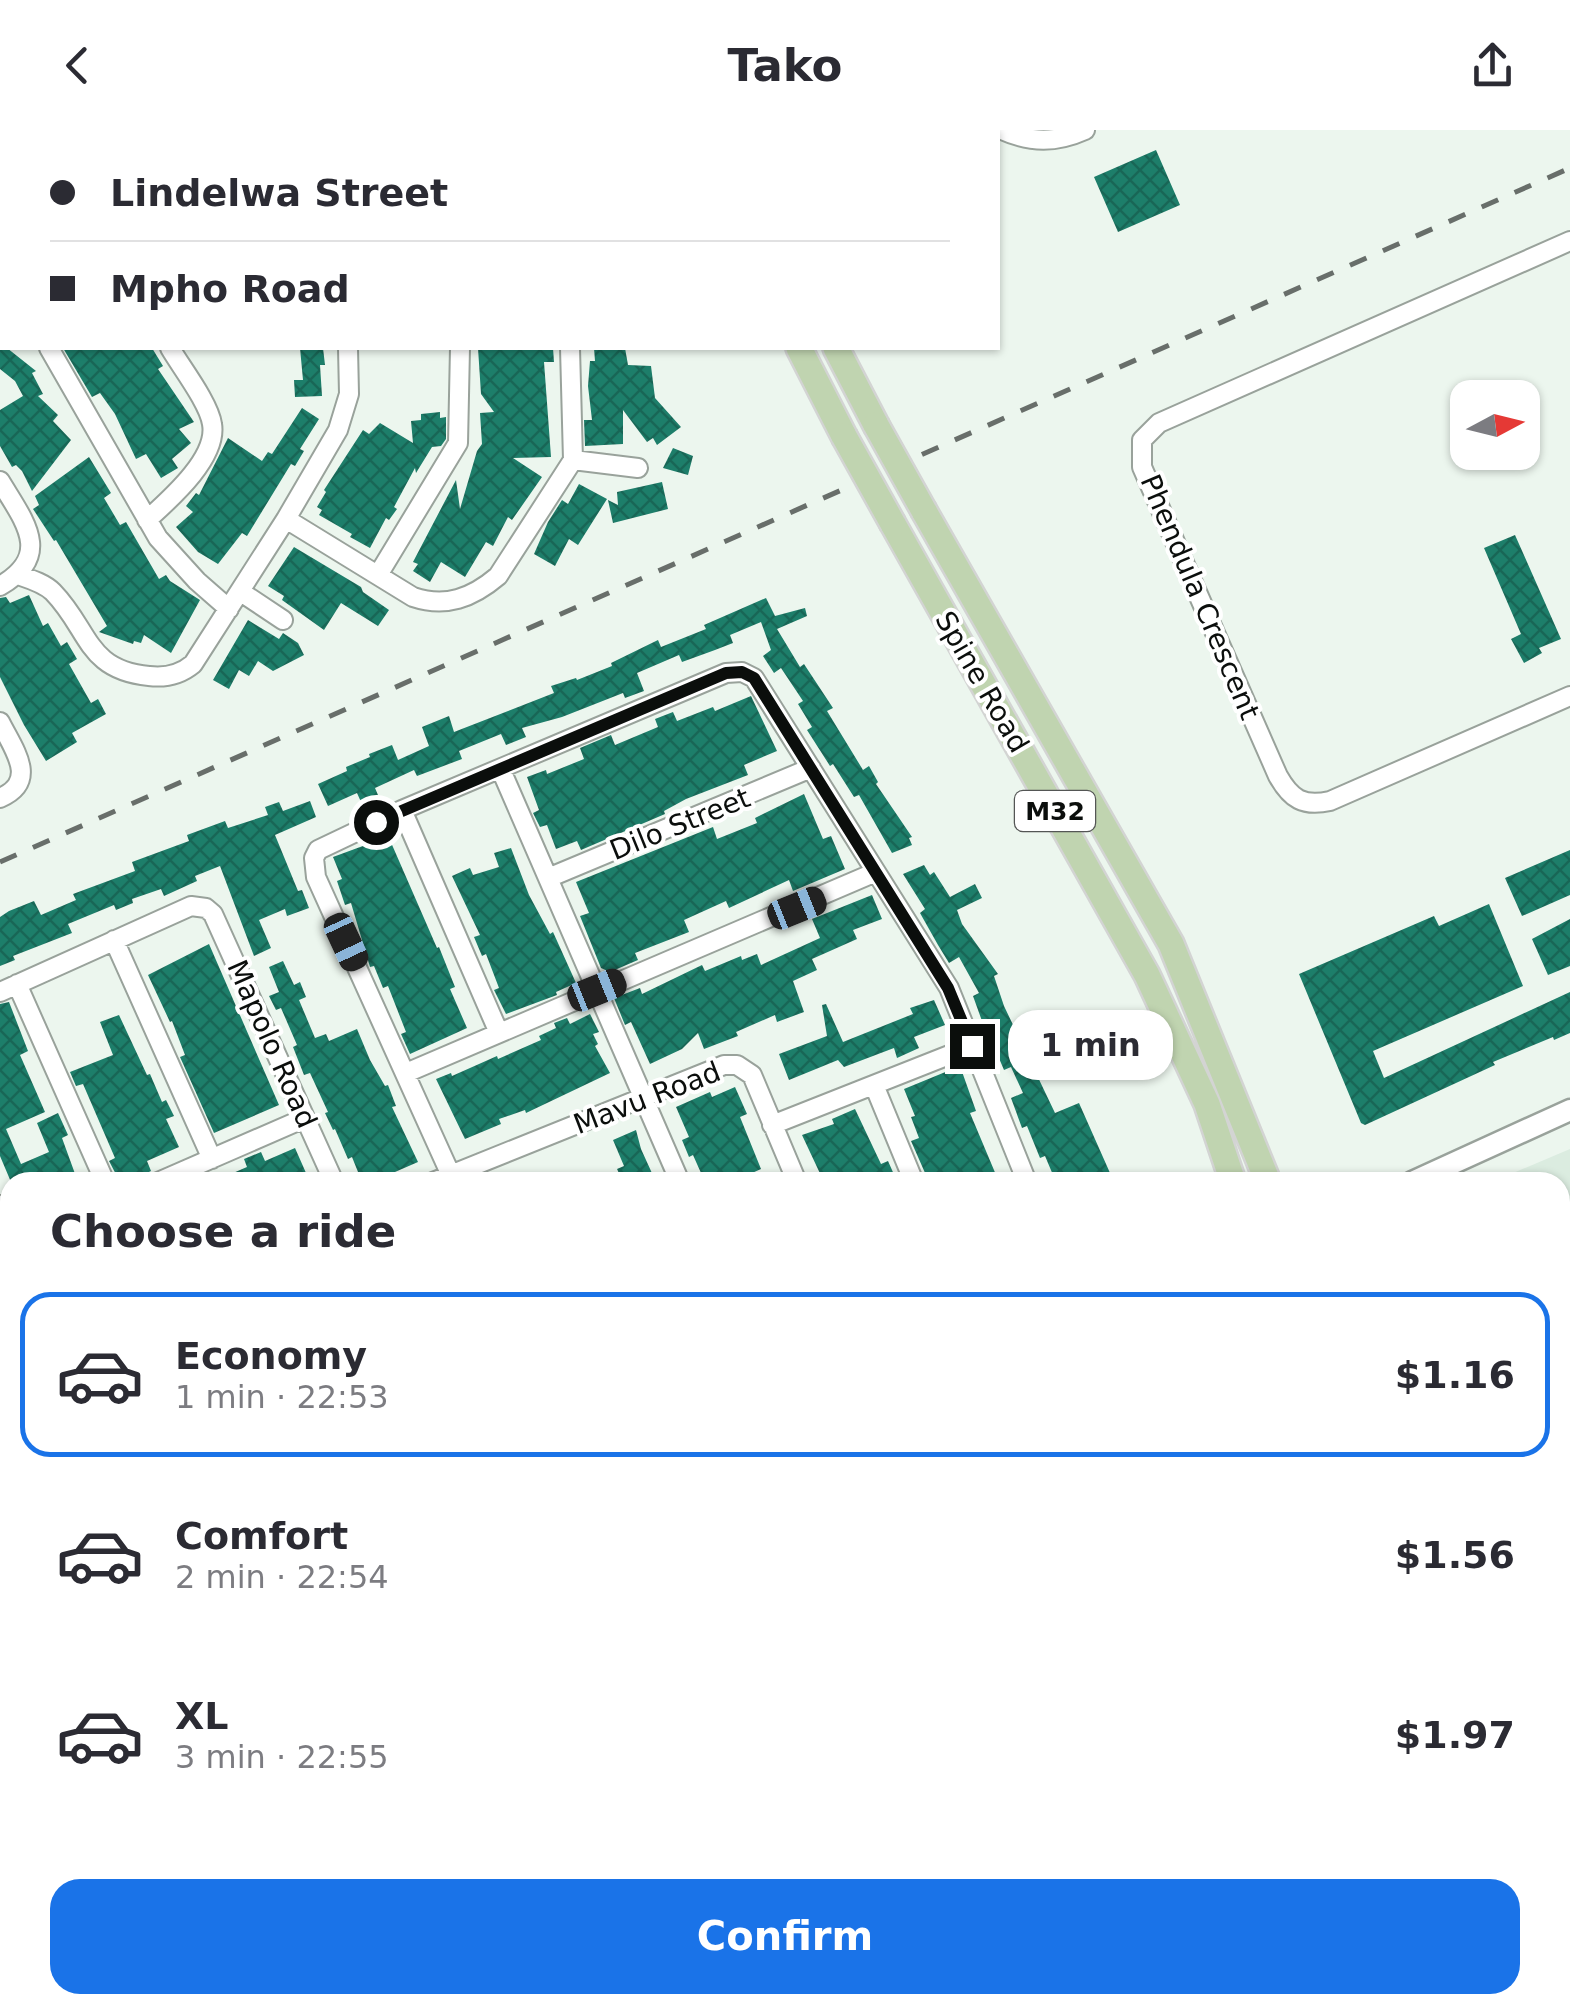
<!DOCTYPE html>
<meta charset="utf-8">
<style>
body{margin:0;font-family:"DejaVu Sans",sans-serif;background:#f2f2f3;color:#2b2b33;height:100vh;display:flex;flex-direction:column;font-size:38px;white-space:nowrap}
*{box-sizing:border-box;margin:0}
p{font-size:32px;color:#7c7c81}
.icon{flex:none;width:55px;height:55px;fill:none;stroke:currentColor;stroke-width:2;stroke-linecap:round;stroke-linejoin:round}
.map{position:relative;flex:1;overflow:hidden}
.details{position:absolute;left:0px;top:1042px;width:1570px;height:842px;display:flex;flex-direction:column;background:#fff;border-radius:30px 30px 0 0;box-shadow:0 2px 8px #0004}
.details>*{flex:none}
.top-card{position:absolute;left:0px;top:0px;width:1000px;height:220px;box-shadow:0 2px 8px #0004;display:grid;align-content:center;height:220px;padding:0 50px;background:#fff}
.needle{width:65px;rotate:83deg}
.controls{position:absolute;left:1450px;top:250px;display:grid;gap:20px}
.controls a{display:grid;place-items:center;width:90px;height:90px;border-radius:20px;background:#fff;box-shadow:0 2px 8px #0004;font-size:50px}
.end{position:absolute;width:45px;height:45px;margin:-22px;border:12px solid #0b0e0c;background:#fff;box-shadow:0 0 0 5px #fff}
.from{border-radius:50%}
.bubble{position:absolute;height:70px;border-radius:30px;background:#fff;box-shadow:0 2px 8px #0004;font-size:32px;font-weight:700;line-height:70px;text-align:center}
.car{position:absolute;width:30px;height:60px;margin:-30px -15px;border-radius:12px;box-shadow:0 0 8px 2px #0007;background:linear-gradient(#222 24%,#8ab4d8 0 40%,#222 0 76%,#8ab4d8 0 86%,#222 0)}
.top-card b{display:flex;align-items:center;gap:35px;height:95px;font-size:38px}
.top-card b+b{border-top:2px solid #e1e1e2}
.top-card i{width:25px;height:25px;background:#2b2b33}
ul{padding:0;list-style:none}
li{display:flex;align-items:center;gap:30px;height:165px;margin:0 20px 15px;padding:0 30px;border:5px solid transparent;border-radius:30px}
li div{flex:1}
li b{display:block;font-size:38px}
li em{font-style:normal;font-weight:700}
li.selected{border-color:#1a73e8}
li>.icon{width:90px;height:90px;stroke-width:1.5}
h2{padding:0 50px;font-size:45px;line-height:120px}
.primary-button{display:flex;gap:20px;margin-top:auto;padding:20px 50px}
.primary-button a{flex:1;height:115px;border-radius:30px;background:#1a73e8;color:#fff;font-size:40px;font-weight:700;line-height:115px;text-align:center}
header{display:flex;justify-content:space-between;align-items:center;height:130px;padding:0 50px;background:#fff;font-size:45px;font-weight:700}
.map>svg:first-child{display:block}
.built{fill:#dbece0}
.building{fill:url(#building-cross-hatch)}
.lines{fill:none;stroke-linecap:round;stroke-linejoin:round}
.minor-casing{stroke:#99a29b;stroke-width:22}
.tertiary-casing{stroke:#99a29b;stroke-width:25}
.primary-casing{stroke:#d3d4d3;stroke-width:30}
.minor{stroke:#fff;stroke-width:18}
.tertiary{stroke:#fff;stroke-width:20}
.primary{stroke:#c0d4b0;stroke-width:25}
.rail{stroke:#686e6a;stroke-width:5;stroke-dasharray:18 18;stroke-linecap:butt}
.primary-bridge-casing{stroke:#d3d4d3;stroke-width:30;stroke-linecap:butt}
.primary-bridge{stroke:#c0d4b0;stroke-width:25}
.route{stroke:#0b0e0c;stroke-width:12}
.labels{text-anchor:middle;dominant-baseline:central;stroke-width:8;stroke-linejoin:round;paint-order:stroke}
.shield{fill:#fff;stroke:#545655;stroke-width:2.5}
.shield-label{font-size:25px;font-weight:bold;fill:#0b0e0c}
.street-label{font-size:28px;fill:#0b0e0c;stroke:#fff}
</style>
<header><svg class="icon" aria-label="back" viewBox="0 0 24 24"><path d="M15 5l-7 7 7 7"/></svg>Tako<svg class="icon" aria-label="share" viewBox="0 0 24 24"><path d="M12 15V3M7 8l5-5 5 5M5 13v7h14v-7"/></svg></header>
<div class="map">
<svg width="1570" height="1884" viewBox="0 0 1570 1884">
<defs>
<pattern id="building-cross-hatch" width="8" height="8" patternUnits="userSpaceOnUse" patternTransform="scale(2.5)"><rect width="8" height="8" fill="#1d7e6a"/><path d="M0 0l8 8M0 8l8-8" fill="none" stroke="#186656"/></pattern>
</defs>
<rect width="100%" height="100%" fill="#ecf6ee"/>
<path class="built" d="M 1570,1019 L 1570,1753 L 1560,1758 L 1560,1052 L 1492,1052 Z"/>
<path class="building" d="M 1156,20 L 1180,75 L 1118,102 L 1094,47 Z
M 0,212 L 2,218 L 7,218 L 36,241 L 32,243 L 43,264 L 38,266 L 58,285 L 53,291 L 71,310 L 32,361 L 22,341 L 16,335 L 12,337 L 0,316 L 0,280 L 23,266 L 15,251 L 0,239 Z
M 63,218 L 152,218 L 163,236 L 158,239 L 194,292 L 179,299 L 191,313 L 172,329 L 178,338 L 161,348 L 146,324 L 136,329 L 115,284 L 100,263 L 92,267 Z
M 300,218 L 323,218 L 325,235 L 320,235 L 322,266 L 295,267 L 294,250 L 303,250 Z
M 478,218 L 553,218 L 554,232 L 544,232 L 551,327 L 513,328 L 542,347 L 512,390 L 508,387 L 493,416 L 486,412 L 465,447 L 441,432 L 430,452 L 413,441 L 418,434 L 413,432 L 456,350 L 460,379 L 477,321 L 482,314 L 480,283 L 494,282 L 481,264 Z
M 594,218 L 625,218 L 628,235 L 651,236 L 655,268 L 681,297 L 657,315 L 653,308 L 647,312 L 623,280 L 623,314 L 585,316 L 584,290 L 592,290 L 588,256 L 590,231 L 595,231 Z
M 302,278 L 319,289 L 300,319 L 304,321 L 295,336 L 291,334 L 247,406 L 242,403 L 218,434 L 198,422 L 176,397 L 193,382 L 186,376 L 196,363 L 199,365 L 228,308 L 262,331 L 268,322 L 272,324 Z
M 440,282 L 440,288 L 446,287 L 446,309 L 441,316 L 432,317 L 416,343 L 415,338 L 394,377 L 397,379 L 389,390 L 386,388 L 370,418 L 350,407 L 352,404 L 319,385 L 322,380 L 317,377 L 326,362 L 324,360 L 363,300 L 369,304 L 380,293 L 413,313 L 411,291 L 421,290 L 421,284 Z
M 673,318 L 693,326 L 688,345 L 663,338 Z
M 89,327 L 111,363 L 104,368 L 120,395 L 126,392 L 159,449 L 166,445 L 170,451 L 200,470 L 171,523 L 144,505 L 141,513 L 134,511 L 133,514 L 99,502 L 107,496 L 56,410 L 54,411 L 33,379 L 39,375 L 35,366 Z
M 662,352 L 668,379 L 613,393 L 608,370 L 618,375 L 617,362 Z
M 579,354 L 607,369 L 578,415 L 569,409 L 555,436 L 534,424 L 548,392 L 562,370 L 568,374 Z
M 1515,405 L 1561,509 L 1539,518 L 1542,523 L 1524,533 L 1511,509 L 1521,504 L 1484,418 Z
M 294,417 L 361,457 L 363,462 L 389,480 L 378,496 L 341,473 L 324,500 L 282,470 L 284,466 L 268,456 Z
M 29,465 L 43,496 L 48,493 L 61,516 L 67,512 L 77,529 L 69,534 L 91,573 L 98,569 L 106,584 L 72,603 L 77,612 L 46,631 L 24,595 L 0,547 L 0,468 L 6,467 L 10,473 Z
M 766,468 L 775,486 L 805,478 L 807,486 L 777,499 L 800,537 L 804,534 L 833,578 L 827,581 L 863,640 L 869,636 L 878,652 L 876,654 L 912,707 L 909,708 L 912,715 L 892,723 L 859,665 L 854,667 L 833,634 L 830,636 L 807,600 L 812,597 L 798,574 L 803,571 L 781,538 L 774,543 L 763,526 L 771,520 L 761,492 L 730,505 L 733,513 L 715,520 L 682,532 L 679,525 L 637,543 L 644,561 L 625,568 L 623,563 L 562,587 L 522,598 L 526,607 L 506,615 L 501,604 L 459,621 L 462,629 L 417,646 L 414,640 L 375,658 L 378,665 L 361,672 L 357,663 L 328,676 L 318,654 L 347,641 L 346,637 L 370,627 L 369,624 L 392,615 L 398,630 L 429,616 L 422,597 L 449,586 L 454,602 L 554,563 L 551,556 L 576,548 L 577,550 L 612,536 L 611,533 L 658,510 L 661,517 L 706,499 L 704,495 Z
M 248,490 L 279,509 L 283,503 L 298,513 L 304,525 L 273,541 L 258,531 L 249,546 L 239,540 L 229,559 L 213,550 Z
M 751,566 L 777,621 L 744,635 L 748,645 L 686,669 L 664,681 L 665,684 L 581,720 L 577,711 L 556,719 L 547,695 L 540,697 L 533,683 L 539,680 L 527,647 L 546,640 L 547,644 L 584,629 L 580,618 L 611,605 L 615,615 L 658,597 L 655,589 L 673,582 L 677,591 L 713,577 L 715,581 Z
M 804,664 L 823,709 L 831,706 L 845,739 L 793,761 L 789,750 L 729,778 L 726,771 L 684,790 L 689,802 L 635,823 L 638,830 L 610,842 L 601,838 L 580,786 L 589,783 L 576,752 L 713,697 L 717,709 L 757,693 L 755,688 Z
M 310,671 L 316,687 L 275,705 L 298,761 L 302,760 L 309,778 L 287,786 L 285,779 L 259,790 L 271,818 L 254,826 L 220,736 L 195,746 L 197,751 L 164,766 L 161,759 L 132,769 L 133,773 L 116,780 L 114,775 L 68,794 L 72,803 L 13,826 L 15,830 L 0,836 L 0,787 L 9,781 L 34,771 L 41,785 L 76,770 L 73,764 L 135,741 L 132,732 L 189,711 L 187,705 L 225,691 L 228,698 L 268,685 L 265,677 L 279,672 L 283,681 Z
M 386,701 L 437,818 L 439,817 L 455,857 L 450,859 L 467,898 L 410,924 L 401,904 L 406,902 L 388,856 L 383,858 L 374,836 L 370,837 L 351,773 L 345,775 L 337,751 L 342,749 L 333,727 L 371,713 L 370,709 Z
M 511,718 L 529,765 L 550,804 L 553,802 L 576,853 L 556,862 L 557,865 L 506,884 L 494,860 L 499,858 L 486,824 L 482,826 L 474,807 L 480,805 L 452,746 L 470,738 L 473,745 L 499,737 L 494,723 Z
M 1570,720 L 1570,765 L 1522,786 L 1505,748 Z
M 924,735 L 930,745 L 934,742 L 950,767 L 975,754 L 982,768 L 957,780 L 962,794 L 998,844 L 994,846 L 1004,876 L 1055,983 L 1079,973 L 1114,1052 L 1093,1052 L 1091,1046 L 1076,1052 L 1056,1052 L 1045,1026 L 1040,1028 L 1027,996 L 1022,998 L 1011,968 L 1023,963 L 1011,937 L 1004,940 L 990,907 L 983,910 L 977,894 L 982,891 L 973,866 L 979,863 L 959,827 L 949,833 L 938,815 L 920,783 L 925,779 L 903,744 Z
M 872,765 L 882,789 L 853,800 L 857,809 L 812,829 L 817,840 L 793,851 L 804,882 L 777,892 L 775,885 L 736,902 L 738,906 L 704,919 L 698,903 L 682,919 L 650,934 L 631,892 L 625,895 L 614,868 L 640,858 L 642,864 L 702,835 L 705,841 L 741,826 L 742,830 L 757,824 L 761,835 L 820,808 L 812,789 Z
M 1489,774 L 1523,856 L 1373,921 L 1384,948 L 1570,862 L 1570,903 L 1554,910 L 1553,907 L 1493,932 L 1495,935 L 1365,995 L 1361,993 L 1299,844 L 1434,786 L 1439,796 Z
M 1570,789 L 1570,836 L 1548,845 L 1532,809 Z
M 209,814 L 279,975 L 214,1003 L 180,927 L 185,925 L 172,891 L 170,892 L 148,845 Z
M 283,831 L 294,855 L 300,852 L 306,867 L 299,870 L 315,908 L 326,904 L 329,911 L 357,899 L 370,930 L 385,956 L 388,955 L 396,976 L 392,977 L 418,1032 L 372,1052 L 362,1052 L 352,1027 L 348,1029 L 335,999 L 333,1000 L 325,983 L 328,982 L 310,943 L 304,945 L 293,917 L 297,915 L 281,878 L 276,880 L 269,866 L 279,862 L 269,837 Z
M 934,870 L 945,895 L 914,907 L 919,918 L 897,928 L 894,918 L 844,937 L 838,930 L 789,950 L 779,924 L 827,906 L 822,875 L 826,874 L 843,912 L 913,884 L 910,878 Z
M 9,872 L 28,921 L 20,925 L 45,982 L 6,999 L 21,1034 L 49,1022 L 37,993 L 58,983 L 68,1005 L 62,1008 L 78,1052 L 11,1052 L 0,1026 L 0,874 Z
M 590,884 L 599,902 L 593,904 L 598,914 L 595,916 L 610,943 L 526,983 L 525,980 L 499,989 L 501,994 L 465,1009 L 436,949 L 451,943 L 452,946 L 497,926 L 498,929 L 541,910 L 539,906 L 556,898 L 554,893 L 567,888 L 570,894 Z
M 119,885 L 147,945 L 150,944 L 162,972 L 166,970 L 174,986 L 166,989 L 179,1017 L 147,1031 L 151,1041 L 128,1052 L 120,1052 L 109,1031 L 115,1028 L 83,954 L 76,956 L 70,942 L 113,925 L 100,892 Z
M 960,936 L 976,981 L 970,983 L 999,1052 L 929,1052 L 911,1011 L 919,1008 L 911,987 L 915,986 L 904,959 Z
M 735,957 L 747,984 L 740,987 L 761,1039 L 732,1052 L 705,1052 L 693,1025 L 689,1027 L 682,1010 L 689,1007 L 676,977 L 710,962 L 712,967 Z
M 855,979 L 881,1034 L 888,1031 L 896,1049 L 888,1052 L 824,1052 L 802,1005 L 834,994 L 832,989 Z
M 636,1000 L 641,1019 L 656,1052 L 623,1052 L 617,1039 L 624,1036 L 613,1010 Z
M 295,1018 L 310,1052 L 212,1052 L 247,1037 L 244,1029 L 261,1022 L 265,1031 Z"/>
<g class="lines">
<g class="minor-casing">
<path id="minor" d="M 280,0 L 281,2
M 516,0 L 517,2
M 1002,0 C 1031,13 1056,13 1085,0
M 111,2 L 112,0
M 352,2 L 357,0
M 1570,111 L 1159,293 L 1142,310 L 1142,337 L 1278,646 C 1291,669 1303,677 1330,671 L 1570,566
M 49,218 L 158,408 L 197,451 L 229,479
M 573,330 L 638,338
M 0,351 C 24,391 54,425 0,456
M 286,389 L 413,467 C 446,478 472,468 498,446 L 573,330 L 570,218
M 147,390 C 169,370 218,328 212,294 C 209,273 181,237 170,218
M 18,445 C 30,449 44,453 53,462 C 90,500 86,540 149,546 C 165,548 181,544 193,534 L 286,389 L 338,300 L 349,264 L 348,218
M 378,445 L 458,313 L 460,218
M 241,462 L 283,490
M 0,592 C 14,620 39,651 0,668
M 501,640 L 680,1052
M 402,680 L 499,903
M 548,748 L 811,638
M 114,810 L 212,1029
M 17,854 L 105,1052
M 0,862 L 191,776 L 206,778 L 213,784 L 334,1052
M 406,943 L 876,742
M 874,955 L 914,1052
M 772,995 L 972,916
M 158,1052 L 305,988
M 433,1052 L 724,935 L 737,935 L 752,945 L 797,1052
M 454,1052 L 316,747 L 314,728 L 318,720 L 402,680 L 726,543 L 742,542 L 754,548 L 949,858 L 1027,1052
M 0,1075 L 10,1098
M 800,1875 L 804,1884
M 936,1875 L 939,1884
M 1103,1875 L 1106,1884
M 1373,1875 L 1376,1884
M 601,1882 L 620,1875
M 1273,1884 L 1299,1875"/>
</g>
<g class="tertiary-casing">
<path id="tertiary" d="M 1412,1052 L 1570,980
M 0,1645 L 10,1639"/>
</g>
<g class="primary-casing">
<path id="primary" d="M 686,0 L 688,2
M 723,0 L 724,2
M 799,218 L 844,306
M 836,218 L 876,295
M 924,381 L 1171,814 L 1268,1052
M 893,394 L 1147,845 L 1207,974 L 1233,1052
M 1554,1875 L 1557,1884"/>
</g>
<use href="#minor" class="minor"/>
<use href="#tertiary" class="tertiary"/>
<use href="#primary" class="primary"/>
<path class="rail" d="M 0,732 L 1570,38"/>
<g class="primary-bridge-casing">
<path id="primary-bridge" d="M 876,295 L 924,381
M 844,306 L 893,394"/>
</g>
<use href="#primary-bridge" class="primary-bridge"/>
</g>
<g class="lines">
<path class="route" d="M 376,692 L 726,543 L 742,542 L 754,548 L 948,858 L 972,916"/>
</g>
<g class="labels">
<rect class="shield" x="1015" y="661" width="80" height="40" rx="8"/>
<g class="shield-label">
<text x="1055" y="681">M32</text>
</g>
<g class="street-label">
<text transform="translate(1200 467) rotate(67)">Phendula Crescent</text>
<text transform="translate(982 552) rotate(60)">Spine Road</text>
<text transform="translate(680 694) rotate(-22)">Dilo Street</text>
<text transform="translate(272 914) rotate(66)">Mapolo Road</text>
<text transform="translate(647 968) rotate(-21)">Mavu Road</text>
</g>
</g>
</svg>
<div class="controls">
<a><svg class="needle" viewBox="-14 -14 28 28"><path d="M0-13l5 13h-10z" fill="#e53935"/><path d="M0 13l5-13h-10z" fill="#7c7c81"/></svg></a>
</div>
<i class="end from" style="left:376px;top:692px"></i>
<i class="end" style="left:972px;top:916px"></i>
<div class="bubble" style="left:1008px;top:880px;width:165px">1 min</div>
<i class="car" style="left:797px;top:778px;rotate:68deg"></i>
<i class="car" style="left:346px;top:812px;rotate:155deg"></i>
<i class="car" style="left:597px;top:860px;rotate:68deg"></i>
<div class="top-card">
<b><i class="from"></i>Lindelwa Street</b>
<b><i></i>Mpho Road</b>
</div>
<section class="details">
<h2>Choose a ride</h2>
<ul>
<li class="selected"><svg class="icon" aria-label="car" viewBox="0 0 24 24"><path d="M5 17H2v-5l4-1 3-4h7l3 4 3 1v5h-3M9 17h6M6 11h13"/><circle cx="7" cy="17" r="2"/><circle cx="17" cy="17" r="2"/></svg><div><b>Economy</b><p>1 min · 22:53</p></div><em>$1.16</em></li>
<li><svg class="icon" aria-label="car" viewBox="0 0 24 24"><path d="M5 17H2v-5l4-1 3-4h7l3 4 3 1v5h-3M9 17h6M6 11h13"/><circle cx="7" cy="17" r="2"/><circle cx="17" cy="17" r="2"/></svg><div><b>Comfort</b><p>2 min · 22:54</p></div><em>$1.56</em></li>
<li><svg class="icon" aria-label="car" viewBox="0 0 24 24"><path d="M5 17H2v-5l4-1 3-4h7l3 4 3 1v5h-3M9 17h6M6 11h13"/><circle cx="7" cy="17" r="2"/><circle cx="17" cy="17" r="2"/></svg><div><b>XL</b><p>3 min · 22:55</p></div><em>$1.97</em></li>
</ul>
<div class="primary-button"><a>Confirm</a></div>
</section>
</div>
